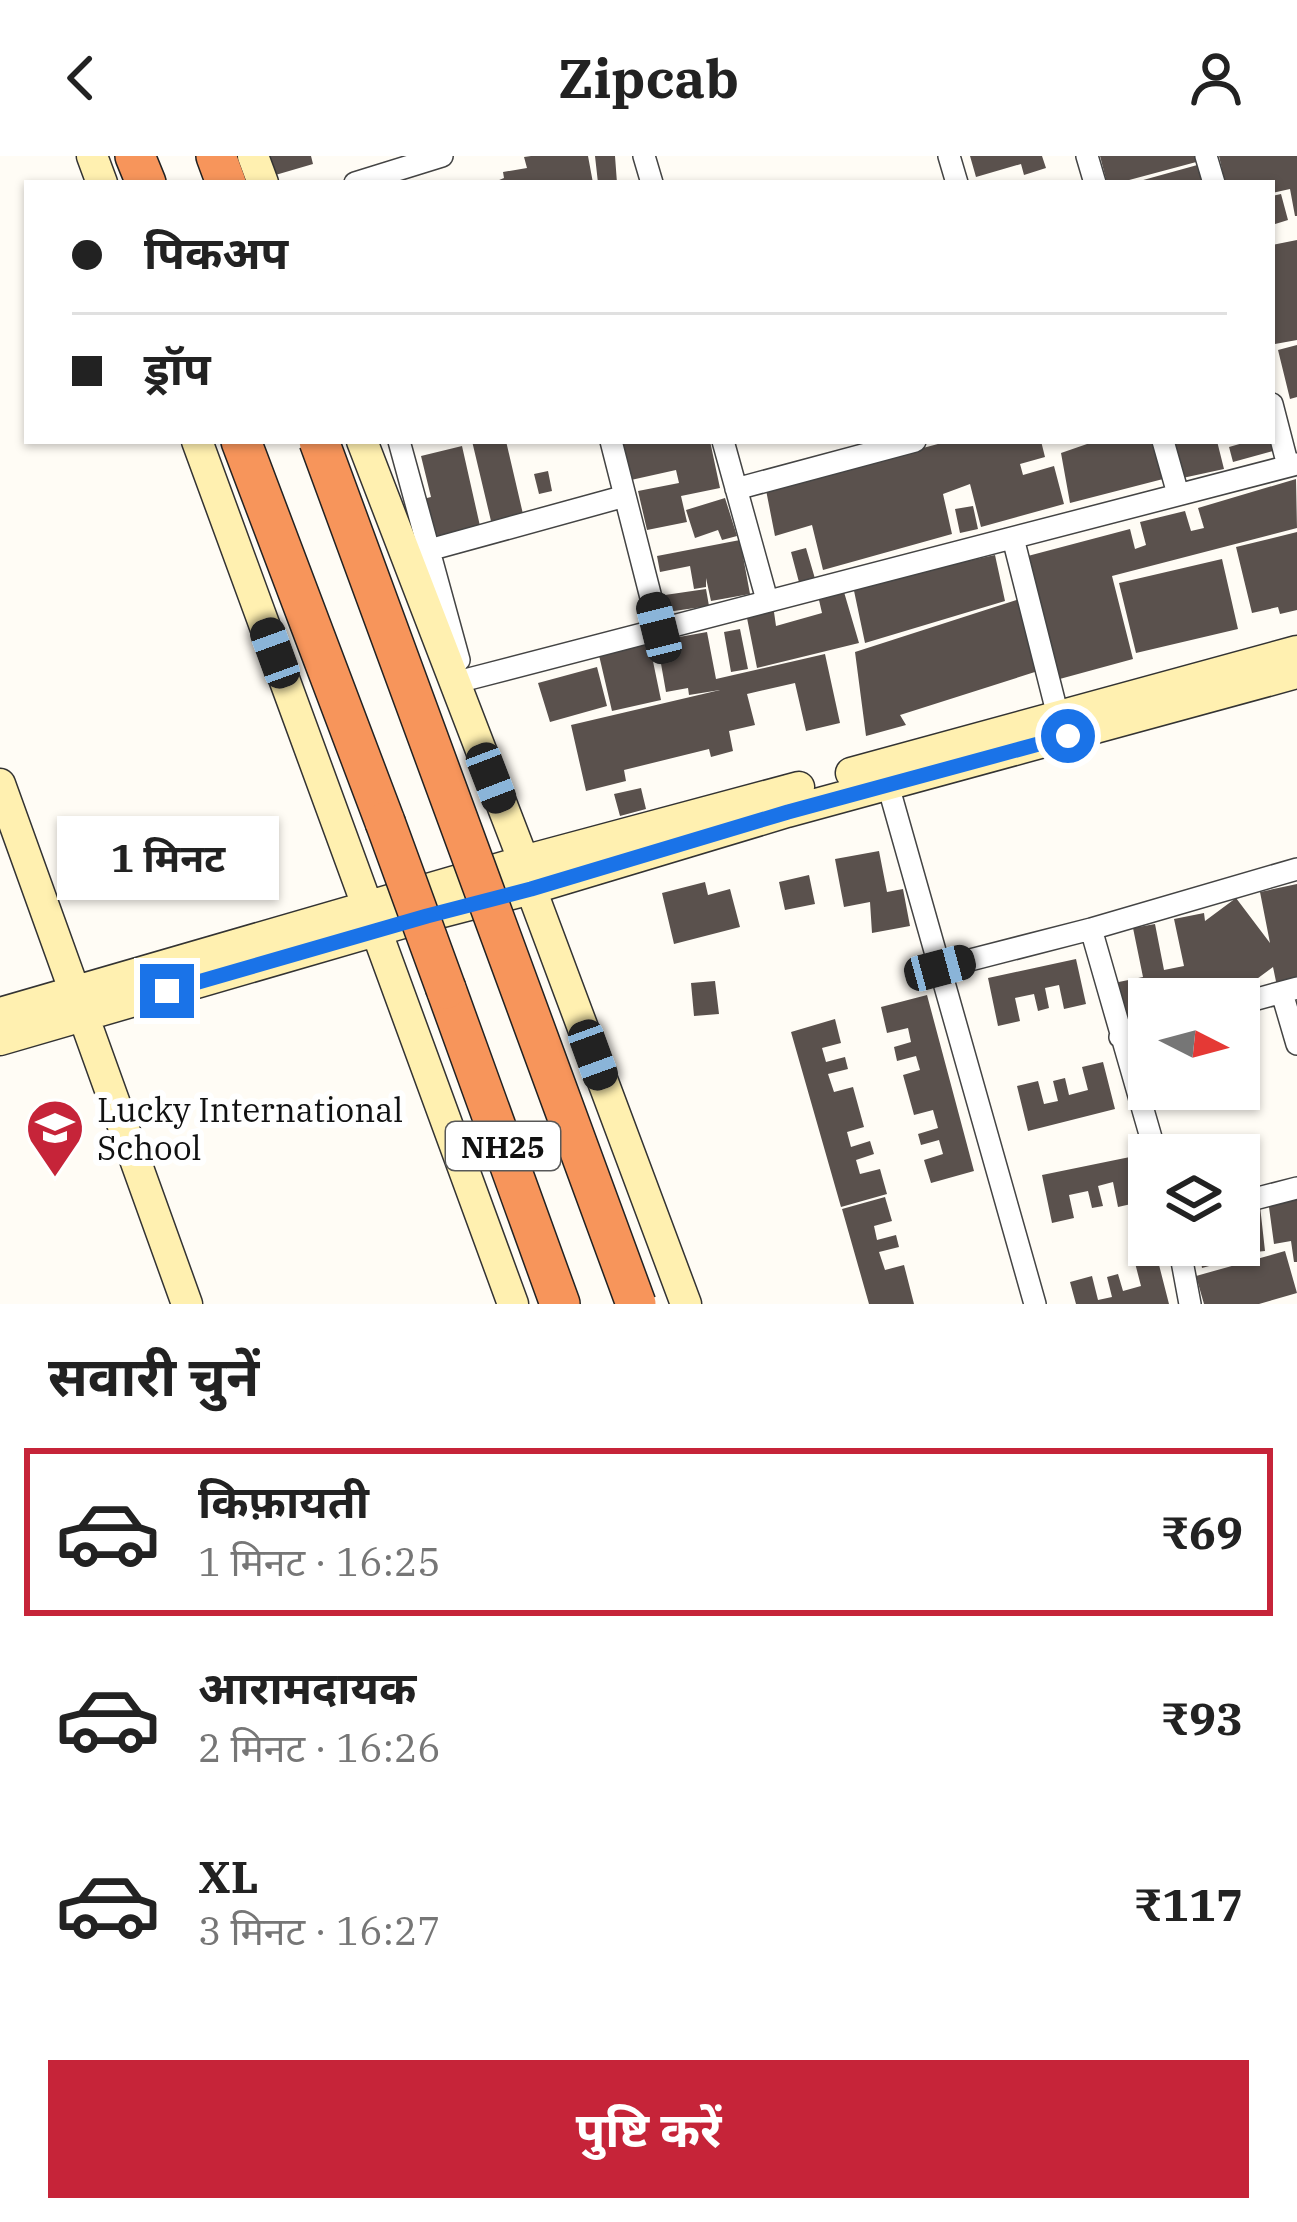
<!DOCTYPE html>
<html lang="hi">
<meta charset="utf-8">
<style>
body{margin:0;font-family:"IBM Plex Serif","Noto Sans Devanagari",serif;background:#f6f6f6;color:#222;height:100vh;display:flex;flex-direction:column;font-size:45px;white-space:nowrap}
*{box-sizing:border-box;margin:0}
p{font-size:39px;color:#767676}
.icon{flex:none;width:66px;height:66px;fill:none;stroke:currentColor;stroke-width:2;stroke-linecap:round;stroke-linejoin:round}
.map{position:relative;height:1148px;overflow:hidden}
.panel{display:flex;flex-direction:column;background:#fff;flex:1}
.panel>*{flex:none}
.guide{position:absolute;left:24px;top:24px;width:1251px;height:264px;border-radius:0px;box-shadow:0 3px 9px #0004;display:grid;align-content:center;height:264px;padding:0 48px;background:#fff}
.needle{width:78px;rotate:96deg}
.buttons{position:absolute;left:1128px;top:822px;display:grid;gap:24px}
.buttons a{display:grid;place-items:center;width:132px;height:132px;border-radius:0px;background:#fff;box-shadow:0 3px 9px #0004;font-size:60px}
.end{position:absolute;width:54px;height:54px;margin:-27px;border:15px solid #1a73e8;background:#fff;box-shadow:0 0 0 6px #fff}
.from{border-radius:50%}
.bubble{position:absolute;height:84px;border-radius:0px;background:#fff;box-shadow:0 3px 9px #0004;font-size:39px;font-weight:700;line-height:84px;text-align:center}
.car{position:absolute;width:36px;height:72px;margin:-36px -18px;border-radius:15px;box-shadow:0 0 9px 3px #0007;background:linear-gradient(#222 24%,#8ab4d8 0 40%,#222 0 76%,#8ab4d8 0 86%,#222 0)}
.guide b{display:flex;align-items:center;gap:42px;height:114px;font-size:45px}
.guide b+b{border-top:3px solid #e0e0e0}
.guide i{width:30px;height:30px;background:#222}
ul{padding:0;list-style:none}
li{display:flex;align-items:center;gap:36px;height:168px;margin:0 24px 18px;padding:0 24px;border:6px solid transparent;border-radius:0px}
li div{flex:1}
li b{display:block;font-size:45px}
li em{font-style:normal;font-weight:700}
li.current{border-color:#c62439}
li>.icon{width:108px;height:108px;stroke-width:1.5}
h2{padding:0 48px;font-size:54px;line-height:144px}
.action{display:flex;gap:24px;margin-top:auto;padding:24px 48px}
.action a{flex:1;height:138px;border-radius:0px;background:#c62439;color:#fff;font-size:48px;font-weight:700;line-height:138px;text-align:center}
header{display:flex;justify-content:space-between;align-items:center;height:156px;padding:0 48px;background:#fff;font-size:54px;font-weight:700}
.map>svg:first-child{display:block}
.building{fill:#5a514d}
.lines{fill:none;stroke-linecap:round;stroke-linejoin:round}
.street-casing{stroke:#444;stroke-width:24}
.secondary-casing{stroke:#333;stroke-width:33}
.highway-casing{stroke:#222;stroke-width:42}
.street{stroke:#fff;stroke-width:21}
.secondary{stroke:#fff0b0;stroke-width:30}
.highway{stroke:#f7955b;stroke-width:39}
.highway-bridge-casing{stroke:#222;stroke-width:42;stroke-linecap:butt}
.highway-bridge{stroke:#f7955b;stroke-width:39}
.route{stroke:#1a73e8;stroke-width:15}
.labels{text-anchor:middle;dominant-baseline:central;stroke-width:12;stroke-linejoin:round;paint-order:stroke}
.shield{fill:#fff;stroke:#585858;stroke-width:3}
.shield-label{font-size:30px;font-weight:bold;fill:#111}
.poi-label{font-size:33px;fill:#111;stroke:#fff;text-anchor:start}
</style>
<header><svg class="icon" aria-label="back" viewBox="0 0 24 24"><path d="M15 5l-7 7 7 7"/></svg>Zipcab<svg class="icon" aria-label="person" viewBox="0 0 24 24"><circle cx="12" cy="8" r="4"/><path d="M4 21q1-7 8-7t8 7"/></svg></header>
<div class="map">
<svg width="1297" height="1148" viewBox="0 0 1297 1148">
<rect width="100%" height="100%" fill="#fffcf5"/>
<path class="building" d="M 266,0 L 311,0 L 313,8 L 272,20 Z
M 531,0 L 588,0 L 593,27 L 492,27 L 504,22 L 503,16 L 527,12 L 524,1 Z
M 595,0 L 615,0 L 617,27 L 598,27 Z
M 970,0 L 1042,0 L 1046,12 L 1024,19 L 1021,8 L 976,21 Z
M 1100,0 L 1198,0 L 1200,5 L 1118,27 L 1107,27 Z
M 1219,0 L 1297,0 L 1297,60 L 1295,60 L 1290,33 L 1272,37 L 1272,27 L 1225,27 Z
M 1201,8 L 1206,27 L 1136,27 L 1136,26 Z
M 1281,38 L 1288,64 L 1272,69 L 1272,40 Z
M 1297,84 L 1297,184 L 1275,188 L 1272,175 L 1272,89 Z
M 1297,189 L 1297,241 L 1290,243 L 1278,194 Z
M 472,285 L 506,285 L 523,358 L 491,365 Z
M 623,285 L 710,285 L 720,332 L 681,340 L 687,366 L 647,374 L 638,335 L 679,327 L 676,314 L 631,324 Z
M 949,285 L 1041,285 L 1045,301 L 1020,308 L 1023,319 L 1054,310 L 1064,348 L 981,371 L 970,328 L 943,338 L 952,378 L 823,414 L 812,369 L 775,380 L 766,334 Z
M 1086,285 L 1158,285 L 1167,322 L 1070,347 L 1061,297 L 1087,288 Z
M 1169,285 L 1217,285 L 1224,313 L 1178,323 Z
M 1250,285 L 1270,285 L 1273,295 L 1233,306 L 1229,291 Z
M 462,290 L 480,370 L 432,381 L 423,343 L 431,341 L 421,300 Z
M 548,315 L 552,335 L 539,338 L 534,318 Z
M 1296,323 L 1297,372 L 1112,420 L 1133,503 L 1056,524 L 1024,401 L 1130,373 L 1135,393 L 1146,389 L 1140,366 L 1185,355 L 1191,375 L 1204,372 L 1198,352 Z
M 725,342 L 737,380 L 722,384 L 718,374 L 695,382 L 686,354 Z
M 973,350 L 978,373 L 960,377 L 955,353 Z
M 1297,376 L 1297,454 L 1280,458 L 1278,451 L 1252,457 L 1236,391 Z
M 740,384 L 750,438 L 711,445 L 706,422 L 706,431 L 694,433 L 690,410 L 660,416 L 657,400 Z
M 806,392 L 816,426 L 800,430 L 791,396 Z
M 995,399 L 1005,445 L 865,487 L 853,430 Z
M 1222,403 L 1238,473 L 1136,497 L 1119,427 Z
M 706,433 L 709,450 L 667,456 L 665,439 Z
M 844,436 L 859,487 L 757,512 L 746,457 L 773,449 L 776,470 L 822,457 L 819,444 Z
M 1023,442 L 1038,515 L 900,559 L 906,569 L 866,580 L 855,496 Z
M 740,473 L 748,513 L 731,516 L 724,476 Z
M 707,476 L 716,523 L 825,498 L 840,567 L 806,575 L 795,527 L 747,538 L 755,569 L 729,575 L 733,595 L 711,601 L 709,593 L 624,614 L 626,625 L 586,635 L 571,569 L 720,534 L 689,539 L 688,532 L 666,536 L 657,485 Z
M 649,486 L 661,544 L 612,555 L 598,495 Z
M 597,511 L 607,550 L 550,566 L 538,527 Z
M 641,632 L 646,653 L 620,660 L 614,638 Z
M 879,695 L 887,736 L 903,733 L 910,770 L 872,777 L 870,746 L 844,751 L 835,703 Z
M 809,719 L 815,748 L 785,754 L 779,726 Z
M 705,726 L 708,739 L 730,733 L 740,771 L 674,788 L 662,737 Z
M 1297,728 L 1297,820 L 1278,835 L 1273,811 L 1246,831 L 1247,837 L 1217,843 L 1149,843 L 1149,857 L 1124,862 L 1109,828 L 1143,821 L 1133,772 L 1155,768 L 1164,814 L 1184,810 L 1174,763 L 1204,757 L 1205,765 L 1236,742 L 1270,787 L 1260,736 Z
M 1076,803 L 1086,848 L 1064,853 L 1059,829 L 1045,832 L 1049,852 L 1038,855 L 1034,838 L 1015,842 L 1020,865 L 998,870 L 988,822 Z
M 715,825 L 719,858 L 694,860 L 691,827 Z
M 927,839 L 974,1015 L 931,1027 L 924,1004 L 943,998 L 939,984 L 921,989 L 918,978 L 938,972 L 933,954 L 914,959 L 903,919 L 920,914 L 916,900 L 897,905 L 894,891 L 911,886 L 908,872 L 887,877 L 881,851 Z
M 835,863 L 841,887 L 822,892 L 826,906 L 845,901 L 848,913 L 828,918 L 834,936 L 853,931 L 864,971 L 847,976 L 851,991 L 870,985 L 874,998 L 856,1004 L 860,1018 L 880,1013 L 887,1038 L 841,1051 L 791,876 Z
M 1103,906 L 1115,953 L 1028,975 L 1017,930 L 1038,925 L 1044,948 L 1058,945 L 1053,925 L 1065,922 L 1069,939 L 1088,934 L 1082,911 Z
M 1130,1001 L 1140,1046 L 1118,1051 L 1113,1026 L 1098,1030 L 1103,1050 L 1092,1052 L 1088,1035 L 1069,1039 L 1074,1062 L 1052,1067 L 1042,1019 Z
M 1297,1040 L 1297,1106 L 1294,1106 L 1291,1085 L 1274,1088 L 1268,1044 Z
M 885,1041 L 892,1065 L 874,1070 L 877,1084 L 896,1079 L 899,1091 L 879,1096 L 885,1114 L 904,1109 L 914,1148 L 869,1148 L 842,1053 Z
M 1260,1050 L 1265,1095 L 1245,1097 L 1240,1052 Z
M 1198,1089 L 1234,1089 L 1238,1102 L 1202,1112 Z
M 1285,1095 L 1297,1137 L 1259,1148 L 1204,1148 L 1196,1120 Z
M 1157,1101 L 1169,1148 L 1076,1148 L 1070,1126 L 1092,1120 L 1098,1144 L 1112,1141 L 1107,1121 L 1118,1118 L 1123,1135 L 1141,1130 L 1135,1107 Z"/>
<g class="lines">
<g class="street-casing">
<path id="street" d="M 644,0 L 652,27
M 949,0 L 957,27
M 1087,0 L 1095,27
M 1206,0 L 1214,27
M 355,27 L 442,0
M 1272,248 L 1288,310
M 399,285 L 459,504
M 611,285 L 659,473
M 723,285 L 767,444
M 1163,285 L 1178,338
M 736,333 L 915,285
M 1013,382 L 1058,560
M 429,394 L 625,340
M 465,524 L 1297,308
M 888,629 L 1035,1148
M 1091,773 L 1156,999
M 939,812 L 1091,773 L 1297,713
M 1282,837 L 1297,888
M 1239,848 L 1297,832
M 1120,881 L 1149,873
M 1239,1047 L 1297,1032
M 1179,1089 L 1190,1148"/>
</g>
<g class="secondary-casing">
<path id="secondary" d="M 92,0 L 102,27
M 253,0 L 263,27
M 197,285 L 513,1148
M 362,285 L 524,706 L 531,733 L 686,1148
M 851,617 L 1297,495
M 0,628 L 187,1148
M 0,857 L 538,701 L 799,631
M 0,884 L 427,760 L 531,733 L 787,656 L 1297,517"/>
</g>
<g class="highway-casing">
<path id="highway" d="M 135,0 L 146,27
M 216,0 L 226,27
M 241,285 L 385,666
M 446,833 L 560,1148"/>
</g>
<use href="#street" class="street"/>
<use href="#secondary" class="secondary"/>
<use href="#highway" class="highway"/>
<g class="highway-bridge-casing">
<path id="highway-bridge" d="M 319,285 L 636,1148
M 385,666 L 446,833"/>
</g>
<use href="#highway-bridge" class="highway-bridge"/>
</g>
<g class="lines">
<path class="route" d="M 167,835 L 427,760 L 531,733 L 788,656 L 1068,580"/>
</g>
<defs>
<g id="school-pin" transform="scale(3)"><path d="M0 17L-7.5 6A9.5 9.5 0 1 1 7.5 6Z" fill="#c62439" stroke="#fff"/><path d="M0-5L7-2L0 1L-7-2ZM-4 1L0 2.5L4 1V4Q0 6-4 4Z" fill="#fff"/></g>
</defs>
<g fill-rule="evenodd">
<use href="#school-pin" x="55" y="972"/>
</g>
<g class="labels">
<rect class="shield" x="446" y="966" width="114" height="48" rx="9"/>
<g class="shield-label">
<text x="503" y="990">NH25</text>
</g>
<g class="poi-label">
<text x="97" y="953">Lucky International<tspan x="97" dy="38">School</tspan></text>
</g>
</g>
</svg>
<div class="buttons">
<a><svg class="needle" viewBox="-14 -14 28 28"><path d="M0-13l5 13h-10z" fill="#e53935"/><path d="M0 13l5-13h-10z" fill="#767676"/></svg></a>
<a><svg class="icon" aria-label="layers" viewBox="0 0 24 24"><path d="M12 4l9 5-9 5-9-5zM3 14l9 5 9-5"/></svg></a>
</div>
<i class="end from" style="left:1068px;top:580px"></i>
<i class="end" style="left:167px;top:835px"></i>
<div class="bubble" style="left:57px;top:660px;width:222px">1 मिनट</div>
<i class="car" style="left:659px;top:472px;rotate:346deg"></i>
<i class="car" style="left:275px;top:497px;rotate:340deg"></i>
<i class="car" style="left:491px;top:622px;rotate:159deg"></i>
<i class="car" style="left:940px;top:812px;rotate:75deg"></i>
<i class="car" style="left:593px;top:899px;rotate:160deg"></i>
<div class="guide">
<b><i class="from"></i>पिकअप</b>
<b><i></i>ड्रॉप</b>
</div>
</div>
<section class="panel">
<h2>सवारी चुनें</h2>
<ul>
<li class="current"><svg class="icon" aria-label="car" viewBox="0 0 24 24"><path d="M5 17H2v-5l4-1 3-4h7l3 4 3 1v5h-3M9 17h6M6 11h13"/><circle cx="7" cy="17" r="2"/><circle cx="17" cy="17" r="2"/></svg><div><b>किफ़ायती</b><p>1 मिनट · 16:25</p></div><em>₹69</em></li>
<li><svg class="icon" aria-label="car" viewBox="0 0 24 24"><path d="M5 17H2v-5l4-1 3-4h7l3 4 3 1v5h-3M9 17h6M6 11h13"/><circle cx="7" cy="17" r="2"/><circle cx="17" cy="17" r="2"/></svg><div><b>आरामदायक</b><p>2 मिनट · 16:26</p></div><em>₹93</em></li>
<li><svg class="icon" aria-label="car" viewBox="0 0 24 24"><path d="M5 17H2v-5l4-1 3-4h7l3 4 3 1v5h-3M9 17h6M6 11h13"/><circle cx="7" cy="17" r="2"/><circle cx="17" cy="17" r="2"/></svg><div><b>XL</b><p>3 मिनट · 16:27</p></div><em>₹117</em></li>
</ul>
<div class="action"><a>पुष्टि करें</a></div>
</section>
